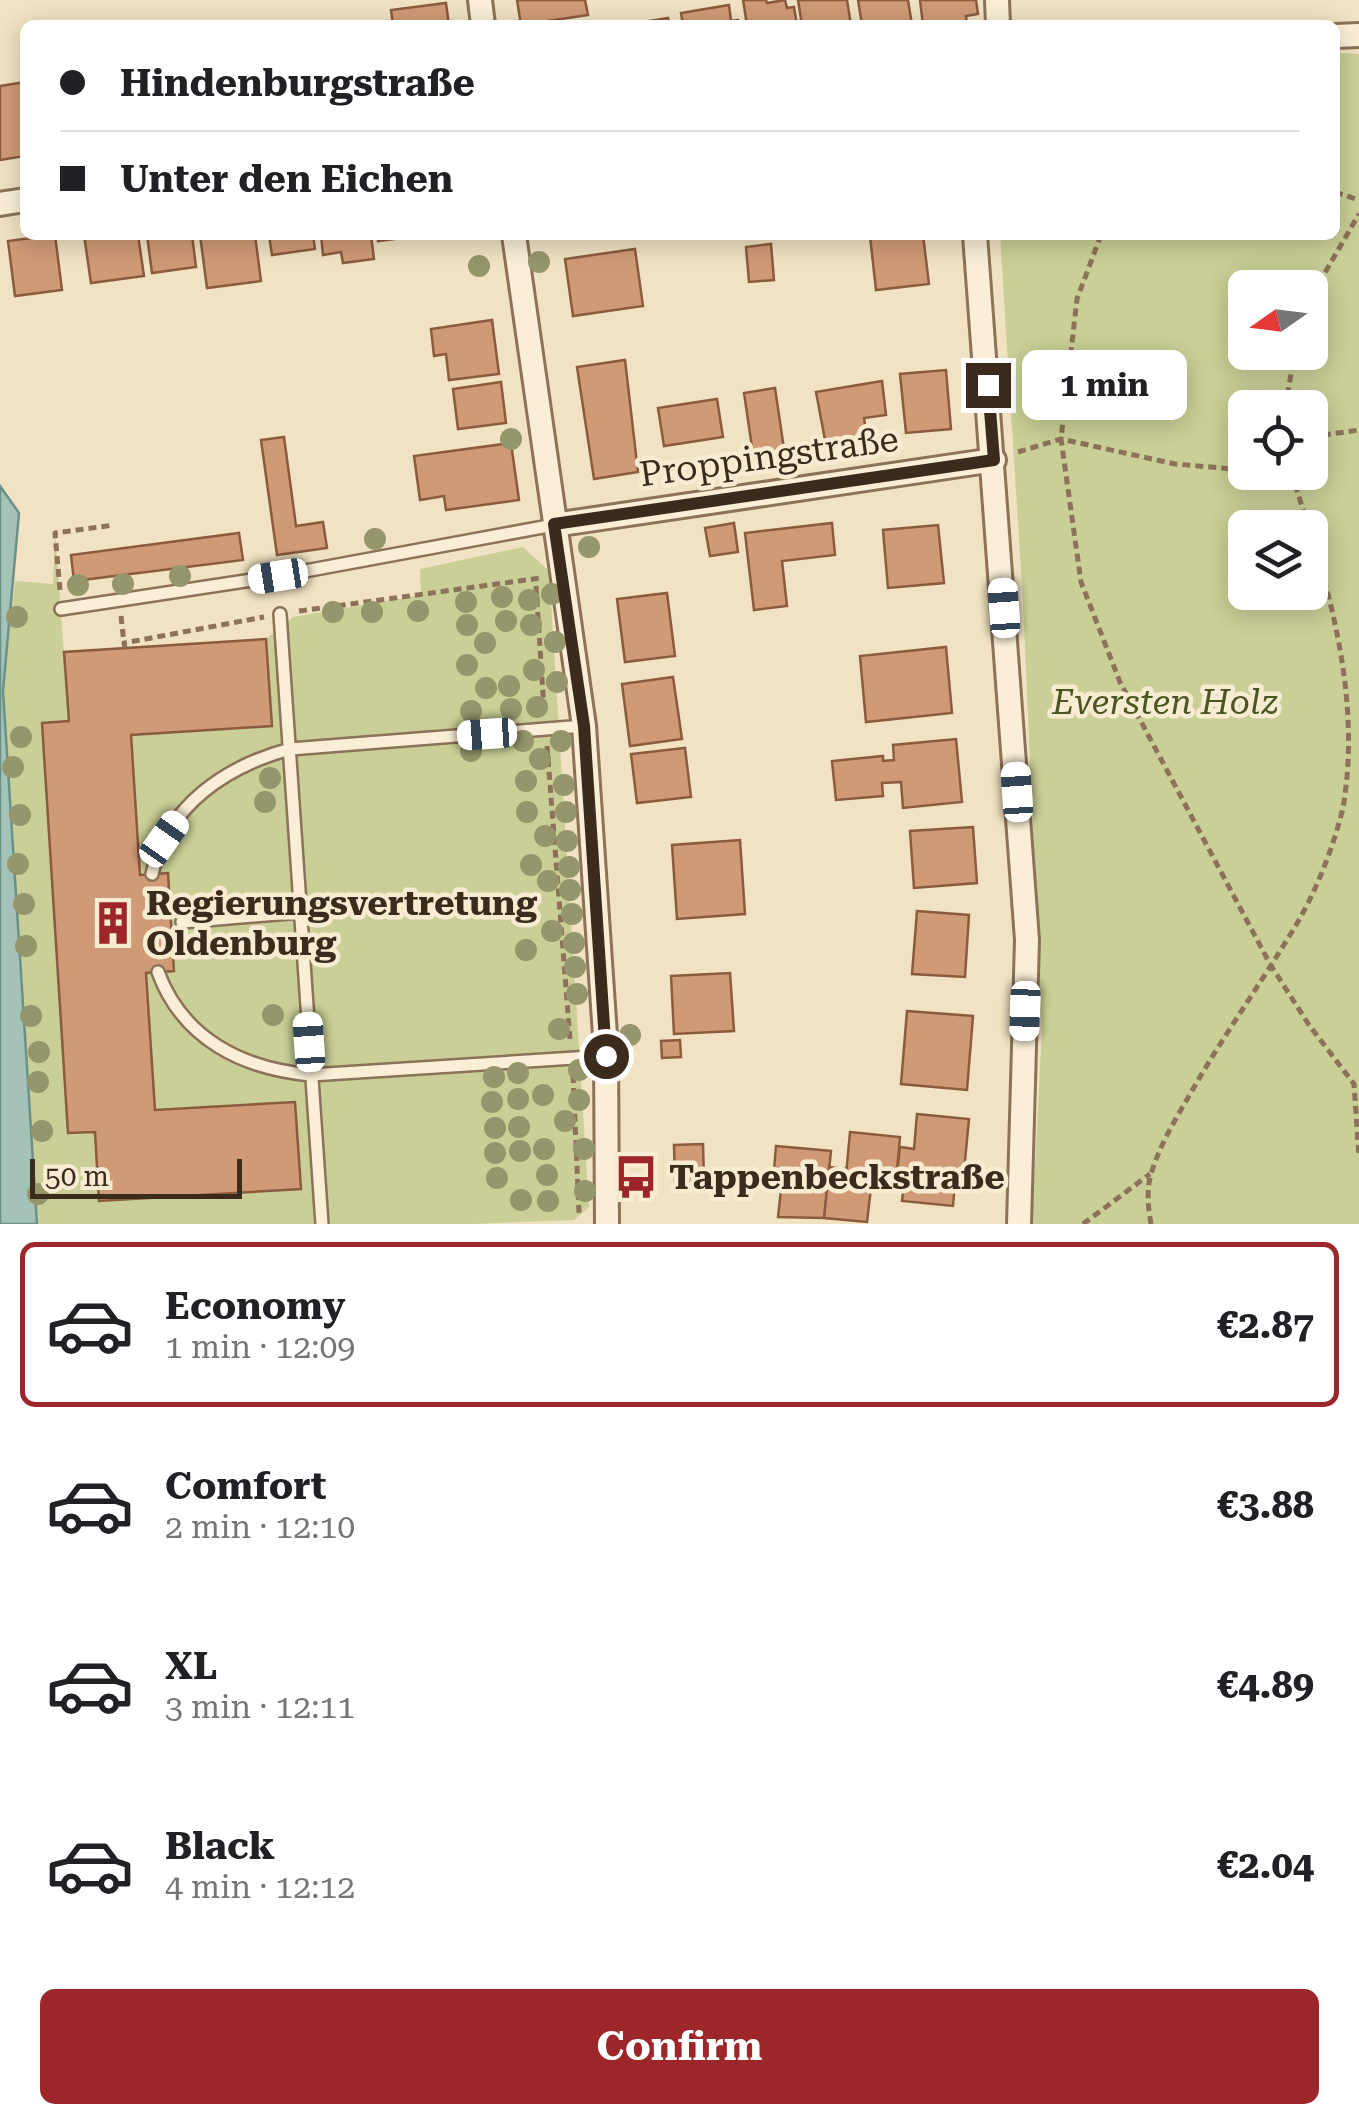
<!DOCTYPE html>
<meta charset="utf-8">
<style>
body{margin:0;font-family:"Roboto Serif",serif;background:#f2f2f2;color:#202124;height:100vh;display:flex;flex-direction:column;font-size:38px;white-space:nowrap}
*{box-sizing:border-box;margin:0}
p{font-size:32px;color:#757577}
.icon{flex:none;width:55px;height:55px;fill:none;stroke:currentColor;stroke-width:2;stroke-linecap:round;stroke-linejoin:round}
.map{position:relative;height:1224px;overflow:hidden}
.details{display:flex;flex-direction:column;background:#fff;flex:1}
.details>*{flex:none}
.banner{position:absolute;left:20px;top:20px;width:1320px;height:220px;border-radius:15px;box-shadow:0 5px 25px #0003;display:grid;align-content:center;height:220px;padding:0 40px;background:#fff}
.needle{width:65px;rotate:256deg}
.buttons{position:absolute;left:1228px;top:270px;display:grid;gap:20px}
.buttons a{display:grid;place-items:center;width:100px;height:100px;border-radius:15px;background:#fff;box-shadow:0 5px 25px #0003;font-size:50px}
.scale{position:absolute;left:30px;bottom:25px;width:212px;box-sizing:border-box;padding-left:10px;border:5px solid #3a2b1d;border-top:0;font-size:28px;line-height:35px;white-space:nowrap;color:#3a2b1d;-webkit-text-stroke:8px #f7ecd2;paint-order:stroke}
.end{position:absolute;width:45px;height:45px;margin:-22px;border:12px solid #3a2b1d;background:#fff;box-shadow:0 0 0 5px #fff}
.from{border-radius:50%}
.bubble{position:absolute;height:70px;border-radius:15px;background:#fff;box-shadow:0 5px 25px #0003;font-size:32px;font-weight:700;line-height:70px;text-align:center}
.car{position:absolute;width:30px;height:60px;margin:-30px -15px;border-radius:12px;box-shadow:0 0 8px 2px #0007;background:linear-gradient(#fff 24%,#345 0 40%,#fff 0 76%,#345 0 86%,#fff 0)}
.banner b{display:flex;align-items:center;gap:35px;height:95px;font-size:38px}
.banner b+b{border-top:2px solid #e0e0e0}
.banner i{width:25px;height:25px;background:#202124}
ul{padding:18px 0 0;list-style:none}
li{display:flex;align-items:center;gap:30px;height:165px;margin:0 20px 15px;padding:0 20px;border:5px solid transparent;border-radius:15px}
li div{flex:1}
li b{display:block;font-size:38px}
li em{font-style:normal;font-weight:700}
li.selected{border-color:#9c2629}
li>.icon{width:90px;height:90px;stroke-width:1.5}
.button{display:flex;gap:20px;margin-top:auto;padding:20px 40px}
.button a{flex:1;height:115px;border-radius:15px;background:#9c2629;color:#fff;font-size:40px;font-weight:700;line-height:115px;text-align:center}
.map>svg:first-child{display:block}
.green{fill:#c9cf96;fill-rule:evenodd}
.water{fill:#a5c2b9;stroke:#6b9187;stroke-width:2.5}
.building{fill:#d09a77;stroke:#8b5b3d;stroke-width:2.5}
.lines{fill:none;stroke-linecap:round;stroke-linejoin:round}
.service-casing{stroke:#8b7258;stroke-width:16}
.minor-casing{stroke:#8b7258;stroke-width:28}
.path{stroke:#8b7258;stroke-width:5;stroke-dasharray:8 5;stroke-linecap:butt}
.service{stroke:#faefd6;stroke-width:11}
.minor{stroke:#faefd6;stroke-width:22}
.tree{fill:#95966b}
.route{stroke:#3a2b1d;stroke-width:12}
.labels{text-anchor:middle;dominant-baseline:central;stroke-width:9;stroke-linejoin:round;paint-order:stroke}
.street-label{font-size:35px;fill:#3a2b1d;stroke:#f7ecd2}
.park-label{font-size:35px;font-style:italic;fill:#4b5723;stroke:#f7ecd2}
.poi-label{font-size:35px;font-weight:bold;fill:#3a2b1d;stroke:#f7ecd2;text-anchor:start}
</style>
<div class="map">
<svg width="1359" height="1224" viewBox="0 0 1359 1224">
<rect width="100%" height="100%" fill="#f0e2c2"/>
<path class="green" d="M 1335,53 L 1359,54 L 1359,1224 L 1032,1224 L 1042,1029 L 1023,603 L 1000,235 L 1335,235 ZM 1245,288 L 1310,288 L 1310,352 L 1245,352 ZM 1245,408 L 1310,408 L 1310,472 L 1245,472 ZM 1245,528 L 1310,528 L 1310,592 L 1245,592 Z
M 55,533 L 69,721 L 42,724 L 68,1132 L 95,1132 L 100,1201 L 301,1188 L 295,1102 L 155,1110 L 131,735 L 271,726 L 266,639 L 293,617 L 421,595 L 420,569 L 523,547 L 549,571 L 589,1207 L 574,1220 L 473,1224 L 37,1224 L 3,691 L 15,581 L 53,584 Z"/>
<path class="water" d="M 0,486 L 19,513 L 3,691 L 37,1224 L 0,1224 Z"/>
<path class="building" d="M 517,0 L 585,0 L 588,15 L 521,25 Z
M 743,0 L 766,0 L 767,3 L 785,0 L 787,8 L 794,7 L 797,25 L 747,25 Z
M 798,0 L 847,0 L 851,25 L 802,25 Z
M 858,0 L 908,0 L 912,25 L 862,25 Z
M 920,0 L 976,0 L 978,14 L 966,16 L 967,24 L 923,25 Z
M 446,3 L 449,25 L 393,25 L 391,10 Z
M 729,5 L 731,21 L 738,20 L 739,25 L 683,25 L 681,13 Z
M 668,18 L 670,25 L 626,25 Z
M 25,82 L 25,156 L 0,160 L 0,86 Z
M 55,235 L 62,290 L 15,296 L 8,241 Z
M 84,235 L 138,235 L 144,276 L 91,283 Z
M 147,235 L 192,235 L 196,267 L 152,273 Z
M 200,235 L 255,235 L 261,281 L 207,288 Z
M 269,235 L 313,235 L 315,249 L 272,255 Z
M 321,235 L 371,235 L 374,259 L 343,263 L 341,252 L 323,255 Z
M 377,235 L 426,235 L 378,241 Z
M 923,235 L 929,284 L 876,290 L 870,236 Z
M 771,244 L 774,280 L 749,282 L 746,247 Z
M 635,249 L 643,306 L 573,316 L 565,259 Z
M 492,320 L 499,374 L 449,380 L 446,354 L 434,356 L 431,329 Z
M 625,360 L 638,472 L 594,479 L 577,367 Z
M 946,370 L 951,429 L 906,433 L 900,374 Z
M 882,381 L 886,415 L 864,418 L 867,438 L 826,445 L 816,392 Z
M 501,382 L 506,423 L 458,429 L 453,389 Z
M 775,388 L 784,449 L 753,454 L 744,393 Z
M 717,399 L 723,437 L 664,446 L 658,408 Z
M 284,437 L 296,526 L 323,522 L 327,548 L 277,555 L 261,440 Z
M 511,443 L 519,500 L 446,510 L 444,496 L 420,500 L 414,456 Z
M 734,523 L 738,552 L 710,556 L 705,528 Z
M 832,523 L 835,555 L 782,561 L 787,606 L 754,610 L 745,533 Z
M 938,525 L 944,583 L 888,588 L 883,530 Z
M 239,533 L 243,560 L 74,581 L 71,555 Z
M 667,593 L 675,656 L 625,662 L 617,599 Z
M 266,639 L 272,726 L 131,735 L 140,875 L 168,873 L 174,971 L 146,973 L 155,1110 L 295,1102 L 301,1189 L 99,1201 L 95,1132 L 68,1133 L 42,723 L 69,721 L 64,652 Z
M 946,647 L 952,713 L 866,722 L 860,656 Z
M 673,677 L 682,739 L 630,746 L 622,684 Z
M 956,739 L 962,802 L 903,808 L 901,782 L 882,783 L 883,796 L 836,800 L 832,761 L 883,756 L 883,761 L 894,760 L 893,745 Z
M 685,748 L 691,797 L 637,803 L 631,754 Z
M 973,827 L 977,883 L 914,888 L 910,831 Z
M 740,840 L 745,914 L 677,919 L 672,845 Z
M 917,911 L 969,915 L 965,977 L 912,974 Z
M 730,973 L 734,1031 L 674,1034 L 671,976 Z
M 907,1011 L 973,1016 L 967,1090 L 901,1084 Z
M 680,1040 L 681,1057 L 662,1058 L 661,1041 Z
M 917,1114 L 969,1119 L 964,1171 L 956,1171 L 953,1206 L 902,1201 L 903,1192 L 895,1191 L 900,1147 L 914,1149 Z
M 850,1132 L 900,1137 L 895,1191 L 845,1186 Z
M 703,1144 L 704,1181 L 675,1182 L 674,1145 Z
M 776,1146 L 831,1151 L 824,1218 L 778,1217 L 781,1190 L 776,1189 L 777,1182 L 773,1182 Z
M 829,1167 L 846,1169 L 845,1186 L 871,1188 L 867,1222 L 824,1218 Z"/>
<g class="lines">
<g class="service-casing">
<path id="service" d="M 61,609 L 278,576 L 554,525
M 280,614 L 322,1224
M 152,874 C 167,805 227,766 290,749 L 584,726
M 182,922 L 301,912
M 158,972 C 183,1040 244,1069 311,1075 L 606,1056"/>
</g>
<g class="minor-casing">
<path id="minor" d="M 480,0 L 483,25
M 997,0 L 998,25
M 1335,36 L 1359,35
M 0,204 L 25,200
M 514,235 L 584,726 L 606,1050 L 607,1224
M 975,235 L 1027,940 L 1019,1224
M 554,525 L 994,460"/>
</g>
<path class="path" d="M 1335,192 L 1359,200
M 1101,235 L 1077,299 L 1061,439 L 1081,582 L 1120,682 L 1270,964 L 1309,1025 L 1354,1084 L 1359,1157
M 1310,308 L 1320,281 L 1359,214
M 1285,408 L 1295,352
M 1310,437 L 1359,430
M 1018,452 L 1061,439 L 1175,464 L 1245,470
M 1291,472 L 1309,528
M 536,586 L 544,710
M 60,590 L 55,533 L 114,525
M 299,611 L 541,578
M 121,616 L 124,643
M 125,648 L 124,643 L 264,617
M 547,746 L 570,1039
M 573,1075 L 579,1213
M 1083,1224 L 1150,1174
M 1151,1224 C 1148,1207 1146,1188 1152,1171 C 1160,1145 1175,1120 1189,1096 C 1220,1041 1257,989 1290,935 C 1314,897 1332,852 1343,808 C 1359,714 1338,621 1310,531"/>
<use href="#service" class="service"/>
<use href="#minor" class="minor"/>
</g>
<g class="tree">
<circle cx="539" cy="262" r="11"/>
<circle cx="479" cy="266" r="11"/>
<circle cx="511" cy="439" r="11"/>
<circle cx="375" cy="539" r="11"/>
<circle cx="589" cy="547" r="11"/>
<circle cx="180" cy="576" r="11"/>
<circle cx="123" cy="584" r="11"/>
<circle cx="78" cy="585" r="11"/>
<circle cx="552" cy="594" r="11"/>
<circle cx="502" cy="597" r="11"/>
<circle cx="529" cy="600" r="11"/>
<circle cx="466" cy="602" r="11"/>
<circle cx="418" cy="611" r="11"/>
<circle cx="333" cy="612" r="11"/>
<circle cx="372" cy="612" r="11"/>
<circle cx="17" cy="617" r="11"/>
<circle cx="506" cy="621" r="11"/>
<circle cx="467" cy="625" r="11"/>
<circle cx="531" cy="625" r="11"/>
<circle cx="555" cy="642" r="11"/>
<circle cx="485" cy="643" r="11"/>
<circle cx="467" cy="665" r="11"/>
<circle cx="534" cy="670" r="11"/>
<circle cx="557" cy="682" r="11"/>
<circle cx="509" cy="686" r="11"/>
<circle cx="486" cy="688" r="11"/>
<circle cx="537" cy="707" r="11"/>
<circle cx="511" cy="709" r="11"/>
<circle cx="471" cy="711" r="11"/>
<circle cx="21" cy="737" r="11"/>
<circle cx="523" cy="741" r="11"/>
<circle cx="561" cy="741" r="11"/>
<circle cx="471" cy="751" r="11"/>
<circle cx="540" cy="759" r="11"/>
<circle cx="13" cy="767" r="11"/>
<circle cx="270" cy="778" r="11"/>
<circle cx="526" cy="781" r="11"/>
<circle cx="564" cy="785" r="11"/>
<circle cx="265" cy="802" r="11"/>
<circle cx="527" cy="812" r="11"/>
<circle cx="566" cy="812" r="11"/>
<circle cx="20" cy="815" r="11"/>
<circle cx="545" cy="836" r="11"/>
<circle cx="567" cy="841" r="11"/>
<circle cx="18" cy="864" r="11"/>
<circle cx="531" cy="865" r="11"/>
<circle cx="569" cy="867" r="11"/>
<circle cx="548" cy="881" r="11"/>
<circle cx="570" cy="890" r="11"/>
<circle cx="24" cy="904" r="11"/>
<circle cx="572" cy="914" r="11"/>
<circle cx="552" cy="931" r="11"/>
<circle cx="574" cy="943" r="11"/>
<circle cx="26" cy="946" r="11"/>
<circle cx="526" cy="950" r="11"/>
<circle cx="575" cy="967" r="11"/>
<circle cx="577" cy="994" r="11"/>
<circle cx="273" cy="1015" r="11"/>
<circle cx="31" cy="1016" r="11"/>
<circle cx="559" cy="1029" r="11"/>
<circle cx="630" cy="1035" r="11"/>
<circle cx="39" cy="1052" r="11"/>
<circle cx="579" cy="1070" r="11"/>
<circle cx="518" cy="1073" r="11"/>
<circle cx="494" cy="1077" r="11"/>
<circle cx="38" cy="1082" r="11"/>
<circle cx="543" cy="1095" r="11"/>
<circle cx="518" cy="1099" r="11"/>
<circle cx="579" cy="1100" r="11"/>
<circle cx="492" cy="1102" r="11"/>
<circle cx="565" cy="1121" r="11"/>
<circle cx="519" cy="1127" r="11"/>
<circle cx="495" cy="1128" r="11"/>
<circle cx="42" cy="1131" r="11"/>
<circle cx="544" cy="1149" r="11"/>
<circle cx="584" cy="1149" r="11"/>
<circle cx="520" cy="1151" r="11"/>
<circle cx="495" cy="1153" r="11"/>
<circle cx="547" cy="1175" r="11"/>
<circle cx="497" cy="1178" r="11"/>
<circle cx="585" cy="1191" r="11"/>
<circle cx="38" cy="1194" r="11"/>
<circle cx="521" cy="1200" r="11"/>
<circle cx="548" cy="1201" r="11"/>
</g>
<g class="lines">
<path class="route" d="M 606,1056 L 584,726 L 554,524 L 994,460 L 988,385"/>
</g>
<defs>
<g id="building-bare" transform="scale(3.45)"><path d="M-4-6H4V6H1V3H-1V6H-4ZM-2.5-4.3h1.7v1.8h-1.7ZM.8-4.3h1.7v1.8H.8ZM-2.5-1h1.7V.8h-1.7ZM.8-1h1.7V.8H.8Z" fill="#9c2629" stroke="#f7ecd2" stroke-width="2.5" paint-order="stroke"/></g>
<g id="bus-bare" transform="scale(3.45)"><path d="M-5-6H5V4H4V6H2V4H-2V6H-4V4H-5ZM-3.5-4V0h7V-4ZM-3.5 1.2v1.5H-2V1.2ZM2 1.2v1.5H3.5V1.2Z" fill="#9c2629" stroke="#f7ecd2" stroke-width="2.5" paint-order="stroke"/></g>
</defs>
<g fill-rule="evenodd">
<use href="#building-bare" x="113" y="923"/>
<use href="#bus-bare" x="636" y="1177"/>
</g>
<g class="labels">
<g class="street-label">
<text transform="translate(769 457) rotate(-8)">Proppingstraße</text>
</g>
<g class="park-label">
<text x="1165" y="702">Eversten Holz</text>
</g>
<g class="poi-label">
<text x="146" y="903">Regierungsvertretung<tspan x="146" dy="40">Oldenburg</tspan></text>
<text x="669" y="1177">Tappenbeckstraße</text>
</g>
</g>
</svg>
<div class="buttons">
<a><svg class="needle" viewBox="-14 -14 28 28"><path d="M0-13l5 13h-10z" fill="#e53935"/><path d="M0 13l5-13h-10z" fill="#757577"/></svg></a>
<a><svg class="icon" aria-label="locate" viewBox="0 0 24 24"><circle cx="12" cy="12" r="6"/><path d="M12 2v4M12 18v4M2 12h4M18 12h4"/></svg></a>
<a><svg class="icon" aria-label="layers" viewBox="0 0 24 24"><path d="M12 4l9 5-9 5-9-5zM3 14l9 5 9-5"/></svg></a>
</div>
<div class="scale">50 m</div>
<i class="end from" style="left:606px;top:1056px"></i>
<i class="end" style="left:988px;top:385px"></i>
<div class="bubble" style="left:1022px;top:350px;width:165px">1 min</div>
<i class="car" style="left:278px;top:576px;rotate:261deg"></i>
<i class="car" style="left:1004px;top:608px;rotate:356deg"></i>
<i class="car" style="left:487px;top:734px;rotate:266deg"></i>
<i class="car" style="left:1017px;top:792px;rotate:356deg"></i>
<i class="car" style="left:164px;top:839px;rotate:35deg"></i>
<i class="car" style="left:1025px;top:1011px;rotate:182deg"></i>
<i class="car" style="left:309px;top:1042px;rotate:356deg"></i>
<div class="banner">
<b><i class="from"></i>Hindenburgstraße</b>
<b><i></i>Unter den Eichen</b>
</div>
</div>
<section class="details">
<ul>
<li class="selected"><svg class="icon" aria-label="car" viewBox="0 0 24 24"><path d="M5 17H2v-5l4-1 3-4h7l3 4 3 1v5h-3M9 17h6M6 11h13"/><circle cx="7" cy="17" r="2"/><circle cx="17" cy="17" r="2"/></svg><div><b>Economy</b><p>1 min · 12:09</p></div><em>€2.87</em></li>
<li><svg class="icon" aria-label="car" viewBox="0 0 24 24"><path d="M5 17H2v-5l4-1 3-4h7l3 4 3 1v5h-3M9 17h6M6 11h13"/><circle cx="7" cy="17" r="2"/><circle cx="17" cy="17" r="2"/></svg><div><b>Comfort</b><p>2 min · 12:10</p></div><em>€3.88</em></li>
<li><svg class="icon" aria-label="car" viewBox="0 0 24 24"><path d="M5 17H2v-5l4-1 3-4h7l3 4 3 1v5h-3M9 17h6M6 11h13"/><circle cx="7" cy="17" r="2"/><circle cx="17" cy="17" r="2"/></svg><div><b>XL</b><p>3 min · 12:11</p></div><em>€4.89</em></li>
<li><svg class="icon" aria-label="car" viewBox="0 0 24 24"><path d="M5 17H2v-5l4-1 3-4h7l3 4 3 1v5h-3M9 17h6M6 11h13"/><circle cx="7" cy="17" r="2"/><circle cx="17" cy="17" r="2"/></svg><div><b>Black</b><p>4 min · 12:12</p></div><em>€2.04</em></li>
</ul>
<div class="button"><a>Confirm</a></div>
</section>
